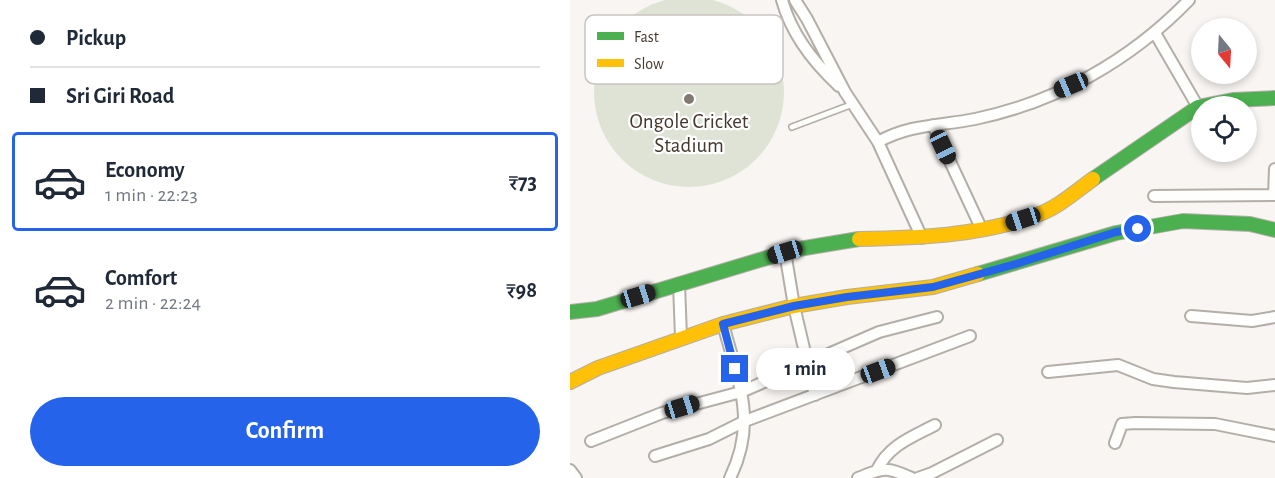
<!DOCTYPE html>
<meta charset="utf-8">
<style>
body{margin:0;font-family:"Alegreya Sans",sans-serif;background:#f6f6f7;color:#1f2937;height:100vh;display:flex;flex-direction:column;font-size:22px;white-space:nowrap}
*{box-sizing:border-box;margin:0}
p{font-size:20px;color:#747a83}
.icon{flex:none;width:33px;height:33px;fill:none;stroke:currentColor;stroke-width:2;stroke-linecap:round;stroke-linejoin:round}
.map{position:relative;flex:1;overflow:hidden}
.side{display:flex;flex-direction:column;background:#fff;width:570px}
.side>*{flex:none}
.top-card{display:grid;align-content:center;height:132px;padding:0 30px;background:#fff}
.needle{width:39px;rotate:162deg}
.fabs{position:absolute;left:621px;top:18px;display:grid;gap:12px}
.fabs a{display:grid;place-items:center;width:66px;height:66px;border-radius:50%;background:#fff;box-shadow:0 3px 9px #0003;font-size:30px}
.end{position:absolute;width:27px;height:27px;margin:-14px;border:8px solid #2563eb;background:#fff;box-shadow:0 0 0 3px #fff}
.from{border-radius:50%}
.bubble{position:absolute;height:42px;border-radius:21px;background:#fff;box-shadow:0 3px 9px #0003;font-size:20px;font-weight:700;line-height:42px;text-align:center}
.car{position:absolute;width:18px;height:36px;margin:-18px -9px;border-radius:8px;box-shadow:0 0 4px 2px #0007;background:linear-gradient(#222 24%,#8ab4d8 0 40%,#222 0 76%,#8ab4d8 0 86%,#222 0)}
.top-card b{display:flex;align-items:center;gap:21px;height:57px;font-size:22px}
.top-card b+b{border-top:2px solid #e0e1e3}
.top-card i{width:15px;height:15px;background:#1f2937}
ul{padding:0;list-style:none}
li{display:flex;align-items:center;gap:18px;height:99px;margin:0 12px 9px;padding:0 18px;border:3px solid transparent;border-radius:6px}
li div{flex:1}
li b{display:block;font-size:22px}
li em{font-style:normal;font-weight:700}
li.active{border-color:#2563eb}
li>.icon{width:54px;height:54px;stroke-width:1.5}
.cta{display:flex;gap:12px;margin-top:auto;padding:12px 30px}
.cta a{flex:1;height:69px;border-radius:36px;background:#2563eb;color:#fff;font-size:24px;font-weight:700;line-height:69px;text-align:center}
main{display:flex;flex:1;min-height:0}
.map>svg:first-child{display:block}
.garden{fill:#dfe3d5}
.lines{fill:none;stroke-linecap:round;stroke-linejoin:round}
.lane-casing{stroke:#b4aea8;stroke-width:8}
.street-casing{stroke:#b4aea8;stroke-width:14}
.fast-casing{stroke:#b4aea8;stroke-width:16}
.slow-casing{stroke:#b4aea8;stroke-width:16}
.lane{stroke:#fefefd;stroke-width:5}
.street{stroke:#fefefd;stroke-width:10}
.fast{stroke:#4caf50;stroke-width:14}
.slow{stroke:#ffc107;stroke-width:14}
.route{stroke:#2563eb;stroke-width:8}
.poi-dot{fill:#837a73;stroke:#fff;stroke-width:2}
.labels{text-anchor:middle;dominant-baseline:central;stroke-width:4.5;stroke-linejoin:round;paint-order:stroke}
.poi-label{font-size:21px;fill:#44382e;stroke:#fff}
.key{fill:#fff;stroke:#c7c3c0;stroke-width:1.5}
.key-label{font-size:16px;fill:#44382e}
</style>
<main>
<section class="side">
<div class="top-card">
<b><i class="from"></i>Pickup</b>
<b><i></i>Sri Giri Road</b>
</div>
<ul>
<li class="active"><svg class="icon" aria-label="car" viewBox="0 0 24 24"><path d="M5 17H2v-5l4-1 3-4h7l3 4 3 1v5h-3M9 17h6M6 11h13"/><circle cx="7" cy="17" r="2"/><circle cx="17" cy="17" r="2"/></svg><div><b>Economy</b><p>1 min · 22:23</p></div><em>₹73</em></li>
<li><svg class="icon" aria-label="car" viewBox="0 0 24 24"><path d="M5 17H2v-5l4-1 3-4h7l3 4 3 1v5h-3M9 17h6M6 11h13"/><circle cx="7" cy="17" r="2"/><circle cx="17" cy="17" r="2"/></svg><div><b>Comfort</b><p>2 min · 22:24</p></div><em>₹98</em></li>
</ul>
<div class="cta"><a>Confirm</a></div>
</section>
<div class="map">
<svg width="705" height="478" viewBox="0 0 705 478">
<rect width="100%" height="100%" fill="#f8f5f2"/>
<path class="garden" d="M24 92a95 95 0 1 1 190 0a95 95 0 1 1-190 0Z"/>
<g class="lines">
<g class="lane-casing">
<path id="lane" d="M 222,127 L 283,104"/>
</g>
<g class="street-casing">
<path id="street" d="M 212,0 C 221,33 244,63 269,86
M 225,0 L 237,19 L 275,92 L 308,142 L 352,238
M 585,33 L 628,107
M 363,125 L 412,230
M 308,142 C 340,124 370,126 405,119 C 487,102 561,60 619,0
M 704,195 L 705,169
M 584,196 L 705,195
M 215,252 L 224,306 L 245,395
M 109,284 L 111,337
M 621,316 L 682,321 L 705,317
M 153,324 C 168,381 188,421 160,478
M 478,372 L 548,365 L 583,379 L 604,382 L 677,388 L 705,385
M 21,441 L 92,413 L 171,392 L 309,332 L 367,317
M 545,443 L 552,424 L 565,423 L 645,424 L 705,436
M 85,456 L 139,439 L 175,421 L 400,336
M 0,470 L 6,478
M 307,470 C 319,445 342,437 365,425
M 288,478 C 315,467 316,467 342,478
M 348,478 L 362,473 L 427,440"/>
</g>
<g class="fast-casing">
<path id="fast" d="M 523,179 L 628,107 L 663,100 L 705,98
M 408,274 L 546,233 L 613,221 L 680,224 L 705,230
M 0,312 L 27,309 L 223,250 L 289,239"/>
</g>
<g class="slow-casing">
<path id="slow" d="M 289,239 C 348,238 407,236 464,216 C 486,209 504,193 523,179
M 0,382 L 28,368 L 153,324 L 224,306 L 277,297 L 363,287 L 408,274"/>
</g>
<use href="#lane" class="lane"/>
<use href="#street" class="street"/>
<use href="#fast" class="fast"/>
<use href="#slow" class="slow"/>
</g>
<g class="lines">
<path class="route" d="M 165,369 L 153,324 L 224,306 L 277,297 L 363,287 L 449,263 L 546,232 L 568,229"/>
</g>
<circle class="poi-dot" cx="119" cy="99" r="6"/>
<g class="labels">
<g class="poi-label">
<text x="119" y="121">Ongole Cricket<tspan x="119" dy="24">Stadium</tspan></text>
</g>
</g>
<rect x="15" y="15" width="198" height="69" rx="9" class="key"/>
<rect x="27" y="32" width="27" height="8" fill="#4caf50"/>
<rect x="27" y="59" width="27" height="8" fill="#ffc107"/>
<g class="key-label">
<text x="64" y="42">Fast</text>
<text x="64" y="69">Slow</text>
</g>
</svg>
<div class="fabs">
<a><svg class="needle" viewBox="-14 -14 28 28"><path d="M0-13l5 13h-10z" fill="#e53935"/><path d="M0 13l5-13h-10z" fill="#747a83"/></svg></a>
<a><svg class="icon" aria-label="locate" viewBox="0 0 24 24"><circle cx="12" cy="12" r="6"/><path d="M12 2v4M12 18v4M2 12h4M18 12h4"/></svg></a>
</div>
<i class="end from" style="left:568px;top:229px"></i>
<i class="end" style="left:165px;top:369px"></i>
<div class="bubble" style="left:186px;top:348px;width:99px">1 min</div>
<i class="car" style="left:501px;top:85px;rotate:247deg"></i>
<i class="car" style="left:373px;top:147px;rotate:155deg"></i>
<i class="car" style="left:453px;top:219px;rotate:252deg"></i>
<i class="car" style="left:215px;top:252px;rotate:253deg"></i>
<i class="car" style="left:68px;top:296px;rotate:73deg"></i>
<i class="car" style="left:308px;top:371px;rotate:70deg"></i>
<i class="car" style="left:112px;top:407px;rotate:73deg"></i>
</div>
</main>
